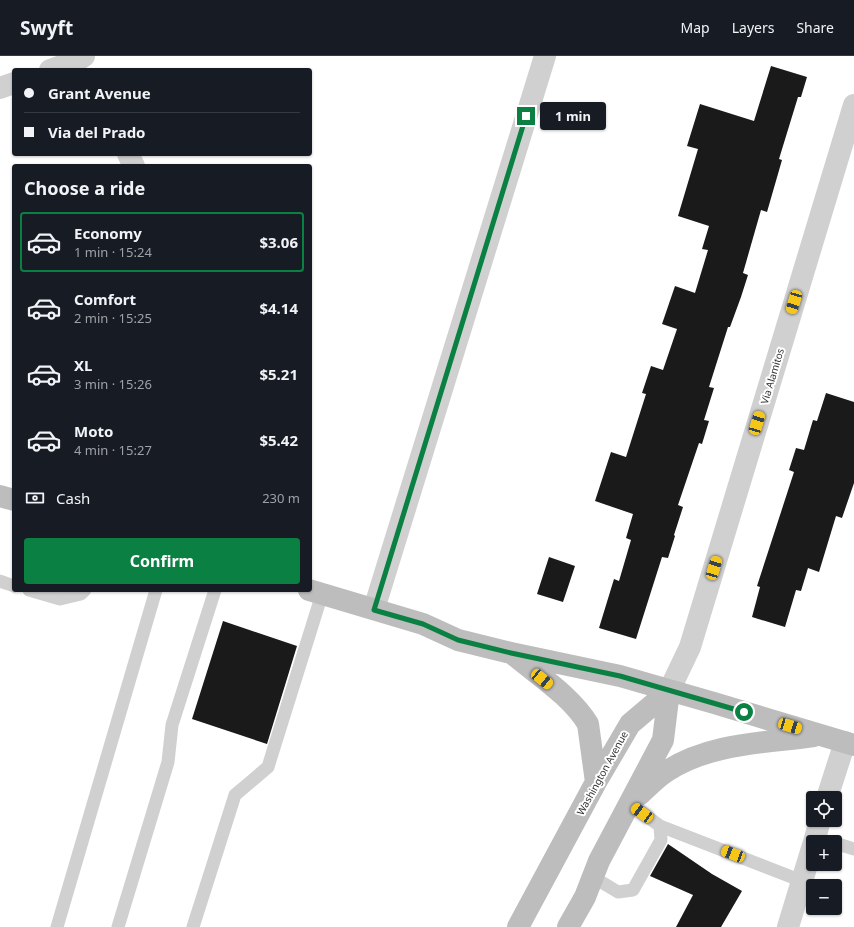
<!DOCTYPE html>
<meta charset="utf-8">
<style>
body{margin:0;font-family:"Noto Sans",sans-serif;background:#20242c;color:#f1f3f6;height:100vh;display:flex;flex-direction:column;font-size:15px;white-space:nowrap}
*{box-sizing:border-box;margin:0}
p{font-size:13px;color:#9ea1a6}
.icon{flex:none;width:22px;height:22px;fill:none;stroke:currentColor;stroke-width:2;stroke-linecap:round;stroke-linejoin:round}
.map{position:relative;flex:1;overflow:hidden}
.drawer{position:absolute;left:12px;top:108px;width:300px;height:428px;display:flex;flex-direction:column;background:#171b24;border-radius:4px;box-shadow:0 1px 3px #0004}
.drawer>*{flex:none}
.hud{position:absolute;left:12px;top:12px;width:300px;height:88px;border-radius:4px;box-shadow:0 1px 3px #0004;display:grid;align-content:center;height:88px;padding:0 12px;background:#171b24}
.buttons{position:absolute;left:806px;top:735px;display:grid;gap:8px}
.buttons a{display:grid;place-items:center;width:36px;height:36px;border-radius:4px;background:#171b24;box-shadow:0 1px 3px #0004;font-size:20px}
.end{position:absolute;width:18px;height:18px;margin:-9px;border:5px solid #0b8043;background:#fff;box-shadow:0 0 0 2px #fff}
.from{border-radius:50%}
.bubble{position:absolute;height:28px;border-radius:4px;background:#171b24;box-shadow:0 1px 3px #0004;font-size:13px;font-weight:700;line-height:28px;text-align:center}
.car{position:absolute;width:12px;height:24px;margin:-12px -6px;border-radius:5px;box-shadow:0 0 3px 1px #0007;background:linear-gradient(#f5c518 24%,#345 0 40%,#f5c518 0 76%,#345 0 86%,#f5c518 0)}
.hud b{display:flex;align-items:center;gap:14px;height:38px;font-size:15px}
.hud b+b{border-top:1px solid #363941}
.hud i{width:10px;height:10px;background:#f1f3f6}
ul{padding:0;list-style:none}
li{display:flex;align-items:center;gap:12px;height:60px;margin:0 8px 6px;padding:0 4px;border:2px solid transparent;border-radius:4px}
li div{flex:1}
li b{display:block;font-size:15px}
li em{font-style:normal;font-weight:700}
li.selected{border-color:#0b8043}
li>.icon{width:36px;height:36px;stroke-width:1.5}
h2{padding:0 12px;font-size:18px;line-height:48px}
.pay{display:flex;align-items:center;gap:10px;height:44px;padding:0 12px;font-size:15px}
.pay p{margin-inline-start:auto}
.action{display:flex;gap:8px;margin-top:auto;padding:8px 12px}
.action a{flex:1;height:46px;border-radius:4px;background:#0b8043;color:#fff;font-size:16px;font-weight:700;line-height:46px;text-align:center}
header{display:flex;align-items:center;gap:24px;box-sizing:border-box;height:56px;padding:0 20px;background:#171b24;border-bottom:1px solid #363941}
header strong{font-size:19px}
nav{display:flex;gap:22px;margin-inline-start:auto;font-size:14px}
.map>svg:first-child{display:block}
.building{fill:#1a1a1a}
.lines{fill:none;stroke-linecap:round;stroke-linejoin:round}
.service{stroke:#d0d0d0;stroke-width:13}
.minor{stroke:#d0d0d0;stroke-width:22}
.tertiary{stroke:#d0d0d0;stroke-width:22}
.secondary{stroke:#bdbdbd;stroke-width:22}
.route{stroke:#0b8043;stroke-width:5}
.labels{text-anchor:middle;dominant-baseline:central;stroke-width:4;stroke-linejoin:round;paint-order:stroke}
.street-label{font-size:10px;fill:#333;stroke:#fff}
</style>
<header>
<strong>Swyft</strong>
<nav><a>Map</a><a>Layers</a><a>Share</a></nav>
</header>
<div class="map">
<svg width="854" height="871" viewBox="0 0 854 871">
<rect width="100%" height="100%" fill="#fff"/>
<path class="building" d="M 771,10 L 807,21 L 801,41 L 798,41 L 779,103 L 782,104 L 767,156 L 761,154 L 743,217 L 748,219 L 741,241 L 730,271 L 728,271 L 709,331 L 714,332 L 704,364 L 709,365 L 702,388 L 699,387 L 678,449 L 683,451 L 674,479 L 675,480 L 668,502 L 662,501 L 636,583 L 599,572 L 614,523 L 619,525 L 631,484 L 626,482 L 633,458 L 595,445 L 611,396 L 626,401 L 646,338 L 642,337 L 651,310 L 663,314 L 677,273 L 662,268 L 675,230 L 695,237 L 708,194 L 702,193 L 709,170 L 678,160 L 698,93 L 687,90 L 700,48 L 754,65 Z
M 826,337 L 854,346 L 854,427 L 842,462 L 836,460 L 819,516 L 808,512 L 801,535 L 796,534 L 785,571 L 752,561 L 760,531 L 757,530 L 794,416 L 789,414 L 796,392 L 804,394 L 813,364 L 817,365 Z
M 549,501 L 575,510 L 563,546 L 537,538 Z
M 223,565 L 297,590 L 267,688 L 192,663 Z
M 668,788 L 712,818 L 742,835 L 721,871 L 676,871 L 693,839 L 650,820 Z"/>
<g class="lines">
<path class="service" d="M 0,525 L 14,530
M 29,534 L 60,543 L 81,538 L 85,534
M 660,770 L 802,825
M 835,787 L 854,793
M 593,821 L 618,836 L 633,834 L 661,784 L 660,770 L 630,748
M 57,871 L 156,534
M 118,871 L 168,706 L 172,669 L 215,534
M 193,871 L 235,739 L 268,711 L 322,538"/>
<path class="minor" d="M 50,14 L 78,4 L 84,0
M 0,32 L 14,27
M 128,98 L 134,110
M 374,553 L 545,0
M 827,742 L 845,686
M 814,786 L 820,764
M 788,871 L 813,789"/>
<path class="tertiary" d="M 669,635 L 690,591 L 854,49"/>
<path class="secondary" d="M 0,440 L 14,444
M 309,534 L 423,568 L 458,584 L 511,597 L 620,620 L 714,647 L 854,689
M 514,599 C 539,620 571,640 588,668 L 596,726
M 639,739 C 648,731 657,721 667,715 C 710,687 765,687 814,680
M 518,871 L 596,726 L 630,668 L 669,635
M 568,871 L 585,841 L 599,805 L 663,684 L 669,635"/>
</g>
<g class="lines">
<path class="route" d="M 526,60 L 374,554 L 423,568 L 458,584 L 511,597 L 620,620 L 744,656"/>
</g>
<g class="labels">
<g class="street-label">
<text transform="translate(772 320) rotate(-73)">Via Alamitos</text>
<text transform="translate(602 717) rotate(-61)">Washington Avenue</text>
</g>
</g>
</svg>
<div class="buttons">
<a><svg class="icon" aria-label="locate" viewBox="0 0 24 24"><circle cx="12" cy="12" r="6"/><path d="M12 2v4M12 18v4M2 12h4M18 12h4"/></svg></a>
<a>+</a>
<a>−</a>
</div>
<i class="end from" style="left:744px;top:656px"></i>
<i class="end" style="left:526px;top:60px"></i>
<div class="bubble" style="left:540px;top:46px;width:66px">1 min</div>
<i class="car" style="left:794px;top:246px;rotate:197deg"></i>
<i class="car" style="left:757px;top:367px;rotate:17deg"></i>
<i class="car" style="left:714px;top:512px;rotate:17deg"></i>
<i class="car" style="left:542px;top:623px;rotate:129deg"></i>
<i class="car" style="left:790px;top:670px;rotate:107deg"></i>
<i class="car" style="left:642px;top:757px;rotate:306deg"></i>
<i class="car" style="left:733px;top:798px;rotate:291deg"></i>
<div class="hud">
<b><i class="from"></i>Grant Avenue</b>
<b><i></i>Via del Prado</b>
</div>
<section class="drawer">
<h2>Choose a ride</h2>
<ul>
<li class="selected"><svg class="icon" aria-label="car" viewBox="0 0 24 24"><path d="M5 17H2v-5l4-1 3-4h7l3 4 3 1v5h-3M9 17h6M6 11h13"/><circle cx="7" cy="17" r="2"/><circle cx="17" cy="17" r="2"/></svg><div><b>Economy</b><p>1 min · 15:24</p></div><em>$3.06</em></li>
<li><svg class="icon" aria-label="car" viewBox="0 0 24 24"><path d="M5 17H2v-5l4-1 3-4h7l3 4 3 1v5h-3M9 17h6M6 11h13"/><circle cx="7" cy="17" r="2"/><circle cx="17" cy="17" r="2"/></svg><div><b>Comfort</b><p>2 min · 15:25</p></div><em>$4.14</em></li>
<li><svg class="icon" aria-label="car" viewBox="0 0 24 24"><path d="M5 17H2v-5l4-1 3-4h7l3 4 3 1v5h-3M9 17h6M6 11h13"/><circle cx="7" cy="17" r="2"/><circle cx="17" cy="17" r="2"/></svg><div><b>XL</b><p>3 min · 15:26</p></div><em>$5.21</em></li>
<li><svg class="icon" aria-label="car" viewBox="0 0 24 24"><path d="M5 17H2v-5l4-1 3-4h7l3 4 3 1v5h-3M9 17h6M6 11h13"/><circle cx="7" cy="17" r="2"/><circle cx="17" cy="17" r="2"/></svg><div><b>Moto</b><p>4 min · 15:27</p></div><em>$5.42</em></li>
</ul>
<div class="pay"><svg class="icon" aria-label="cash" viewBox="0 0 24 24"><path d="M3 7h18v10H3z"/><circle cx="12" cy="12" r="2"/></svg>Cash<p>230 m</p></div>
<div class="action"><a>Confirm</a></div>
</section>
</div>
